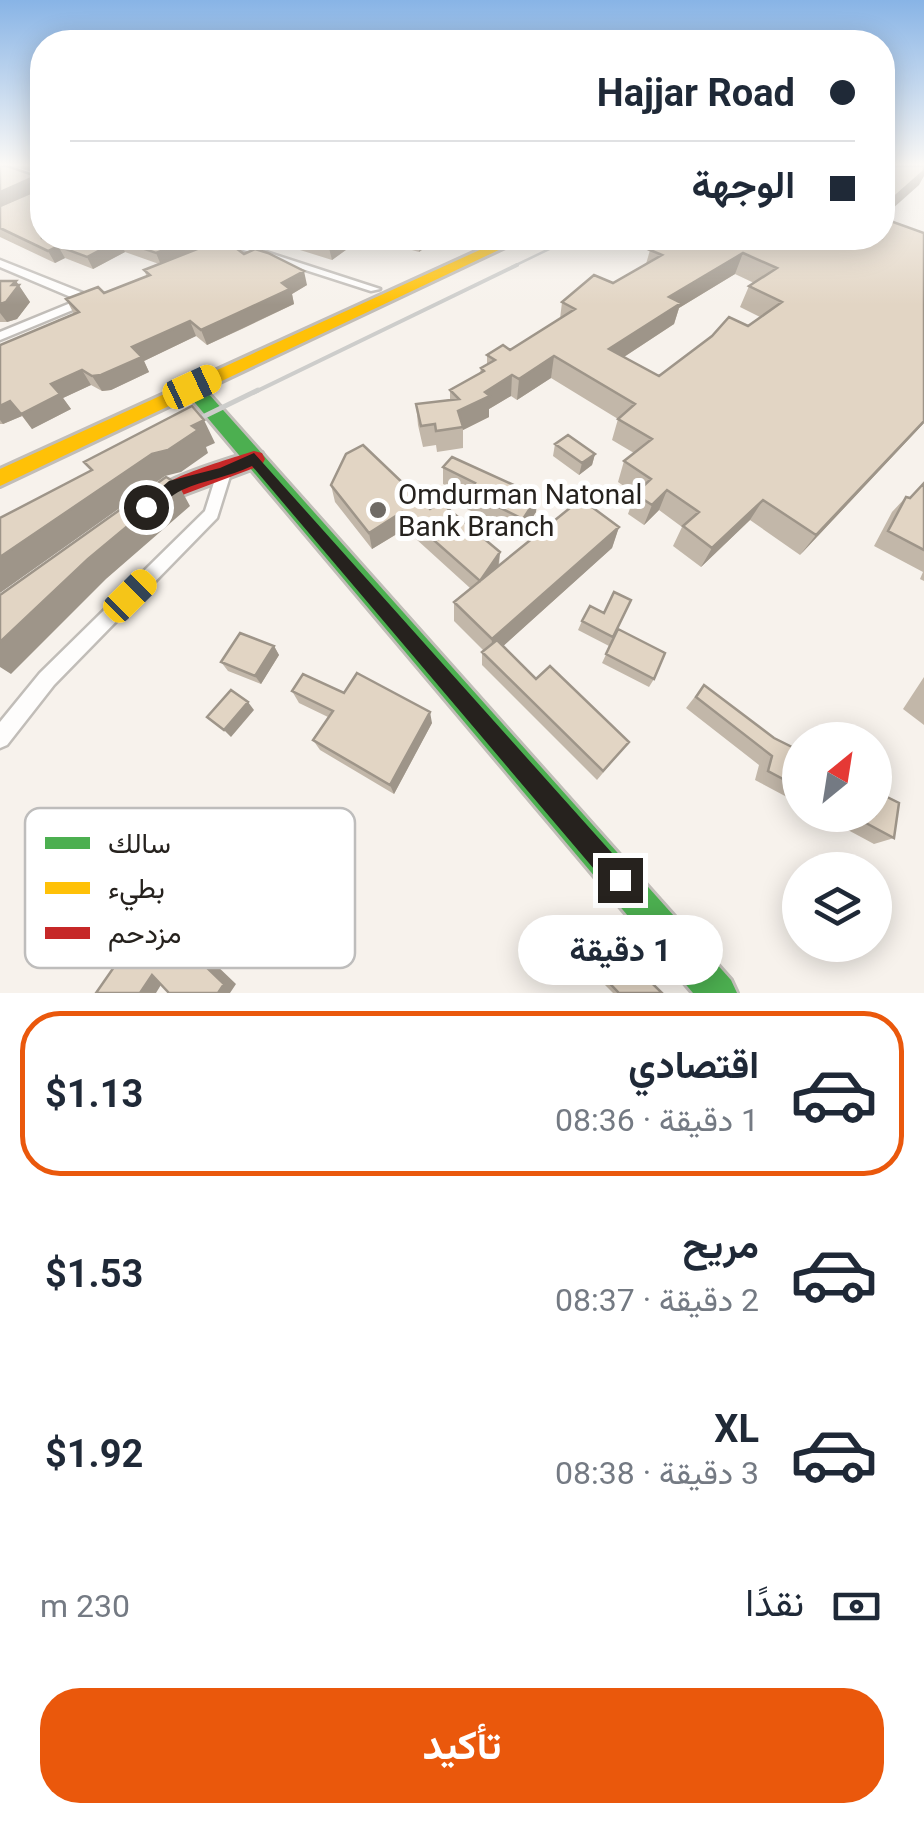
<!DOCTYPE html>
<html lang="ar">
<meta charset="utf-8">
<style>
body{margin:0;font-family:Roboto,Vazirmatn,sans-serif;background:#f2f2f3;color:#1f2937;direction:rtl;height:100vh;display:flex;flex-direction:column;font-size:38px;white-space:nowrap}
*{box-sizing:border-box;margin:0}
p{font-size:32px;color:#747a83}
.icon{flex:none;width:55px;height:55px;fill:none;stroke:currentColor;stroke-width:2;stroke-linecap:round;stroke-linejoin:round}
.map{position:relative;height:993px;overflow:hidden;direction:ltr}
.side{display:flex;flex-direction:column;background:#fff;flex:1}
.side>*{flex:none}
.guide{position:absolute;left:30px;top:30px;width:865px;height:220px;border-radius:40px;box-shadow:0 5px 25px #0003;direction:rtl;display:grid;align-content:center;height:220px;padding:0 40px;background:#fff}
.needle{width:65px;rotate:30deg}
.buttons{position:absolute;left:782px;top:722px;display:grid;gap:20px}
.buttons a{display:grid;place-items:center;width:110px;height:110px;border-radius:50%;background:#fff;box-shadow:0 5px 25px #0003;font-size:50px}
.end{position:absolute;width:45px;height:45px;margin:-22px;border:12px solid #26221e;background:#fff;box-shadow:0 0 0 5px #fff}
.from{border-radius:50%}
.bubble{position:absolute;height:70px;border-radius:35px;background:#fff;box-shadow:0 5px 25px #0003;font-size:32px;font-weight:700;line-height:70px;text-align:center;direction:rtl}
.car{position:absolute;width:30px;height:60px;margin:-30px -15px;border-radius:12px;box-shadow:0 0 8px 2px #0007;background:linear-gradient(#f5c518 24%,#345 0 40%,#f5c518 0 76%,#345 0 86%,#f5c518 0)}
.guide b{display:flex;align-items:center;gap:35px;height:95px;font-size:38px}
.guide b+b{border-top:2px solid #e0e1e3}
.guide i{width:25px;height:25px;background:#1f2937}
ul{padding:18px 0 0;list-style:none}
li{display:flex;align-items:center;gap:30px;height:165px;margin:0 20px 15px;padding:0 20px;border:5px solid transparent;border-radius:40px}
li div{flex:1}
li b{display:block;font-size:38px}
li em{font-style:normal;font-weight:700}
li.active{border-color:#ea580c}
li>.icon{width:90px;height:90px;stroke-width:1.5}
.pay{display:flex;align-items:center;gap:25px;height:110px;padding:0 40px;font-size:38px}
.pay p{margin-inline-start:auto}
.primary-button{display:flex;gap:20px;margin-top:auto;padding:20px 40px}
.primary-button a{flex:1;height:115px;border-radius:40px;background:#ea580c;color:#fff;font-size:40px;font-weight:700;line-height:115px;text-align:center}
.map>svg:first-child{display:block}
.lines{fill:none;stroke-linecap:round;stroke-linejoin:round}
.street-casing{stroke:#c1bdb8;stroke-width:5}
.fast-casing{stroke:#c1bdb8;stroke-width:6}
.slow-casing{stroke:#c1bdb8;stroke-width:6}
.jam-casing{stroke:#c1bdb8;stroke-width:6}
.street{fill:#fefdfc;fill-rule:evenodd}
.fast{fill:#4caf50;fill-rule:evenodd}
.slow{fill:#ffc107;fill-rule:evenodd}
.jam{fill:#c62828;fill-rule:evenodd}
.rail-far2{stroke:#cdcdcb;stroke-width:2.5}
.rail-far1{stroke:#cdcdcb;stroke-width:4}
.rail{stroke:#cdcdcb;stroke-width:5}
.wall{fill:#c2b7a9;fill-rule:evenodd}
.shaded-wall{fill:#9e9589}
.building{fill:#e2d5c4;stroke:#9e9589;stroke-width:2.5;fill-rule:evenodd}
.route{fill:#26221e}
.poi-dot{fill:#6f6b66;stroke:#fff;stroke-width:4}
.labels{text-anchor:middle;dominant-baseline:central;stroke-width:10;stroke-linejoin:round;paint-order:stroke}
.poi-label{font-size:28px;fill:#26221e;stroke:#fff;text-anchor:start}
.key{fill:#fff;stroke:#bebdbc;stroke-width:2.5}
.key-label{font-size:28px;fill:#26221e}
</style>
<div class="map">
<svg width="924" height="993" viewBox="0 0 924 993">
<rect width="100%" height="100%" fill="#f7f2ec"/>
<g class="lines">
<g class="street-casing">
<path id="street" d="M 211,238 L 223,238 L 380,289 L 371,291 L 212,240 Z
M 473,238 L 489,238 L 492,240 L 487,243 L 474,240 Z
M 0,260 L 93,297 L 94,299 L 92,302 L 0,340 L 0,332 L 78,300 L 0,267 Z
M 224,468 L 231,473 L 217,518 L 54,685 L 7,745 L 0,748 L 0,722 L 40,673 L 205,511 L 217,473 Z"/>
</g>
<g class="fast-casing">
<path id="fast" d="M 192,381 L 199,383 L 731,980 L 737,993 L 693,993 L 185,391 L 182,387 Z"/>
</g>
<g class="slow-casing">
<path id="slow" d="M 506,238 L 524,238 L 0,486 L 0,469 Z"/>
</g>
<g class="jam-casing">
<path id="jam" d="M 254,451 L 262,453 L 265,459 L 262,465 L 185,494 L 153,511 L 145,508 L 142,502 C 156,479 227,460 254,451 Z"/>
</g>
<use href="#street" class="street"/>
<use href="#fast" class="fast"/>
<use href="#slow" class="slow"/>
<use href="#jam" class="jam"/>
<path class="rail-far2" d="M 512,267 L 572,238"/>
<path class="rail-far1" d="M 253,393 L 517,265"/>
<path class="rail" d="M 176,430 L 258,390"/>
</g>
<path class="wall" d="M 0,166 L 41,177 L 39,174 L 12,166 L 42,166 L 42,238 L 176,238 L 191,252 L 221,246 L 244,254 L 307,285 L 292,294 L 294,304 L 242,329 L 207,345 L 196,336 L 144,361 L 149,372 L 111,390 L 102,391 L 91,385 L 63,398 L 71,409 L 32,429 L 22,416 L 3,424 L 0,424 L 0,345 L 74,314 L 66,299 L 104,293 L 147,277 L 144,270 L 159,264 L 125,252 L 93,269 L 65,258 L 55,263 L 0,237 Z
M 297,238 L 439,238 L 419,252 L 373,239 L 360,249 L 350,247 L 332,260 L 300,250 Z
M 882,238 L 924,423 L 800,555 L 750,520 L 701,567 L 673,546 L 682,527 L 659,510 L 644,525 L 628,514 L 635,494 L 618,482 L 624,461 L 634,453 L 612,440 L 618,419 L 551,378 L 517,400 L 511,396 L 489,409 L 489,417 L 463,430 L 463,448 L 437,452 L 436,445 L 423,447 L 418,425 L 416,404 L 450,400 L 450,390 L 480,373 L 481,368 L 487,364 L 487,355 L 510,350 L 560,319 L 562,302 L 613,283 L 646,264 L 650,250 ZM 735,274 L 754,283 L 749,286 L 740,307 L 760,317 L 748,326 L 659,376 L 624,357 L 674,324 L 679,308 Z
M 0,281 L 16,281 L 30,302 L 17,319 L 7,322 L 0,322 Z
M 555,444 L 595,454 L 592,465 L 579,475 L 553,456 Z
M 443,467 L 536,512 L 521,535 L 467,509 L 468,496 L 443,484 Z
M 924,483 L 924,581 L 920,579 L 923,572 L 874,546 L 892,512 L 906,497 L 910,498 Z
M 331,485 L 430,509 L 500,552 L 499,566 L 619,527 L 612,548 L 503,646 L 536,679 L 629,742 L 597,780 L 482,665 L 482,652 L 484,651 L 454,621 L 454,602 L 470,588 L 405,529 L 372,549 L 335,502 Z
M 631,600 L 609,646 L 578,630 L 582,621 L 604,613 Z
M 618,629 L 654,679 L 649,687 L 602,663 Z
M 274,646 L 279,655 L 261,684 L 228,671 L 221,662 Z
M 924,677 L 924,725 L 903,709 Z
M 704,685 L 774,738 L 800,751 L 800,804 L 755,780 L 759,765 L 686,708 Z
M 292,691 L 344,693 L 432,723 L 394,794 L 320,750 L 313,740 L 328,717 L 299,703 Z
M 820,815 L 875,815 L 894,838 L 874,844 Z
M 612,944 L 662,993 L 613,993 L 591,971 L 607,945 Z"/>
<path class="shaded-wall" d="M 924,171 L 924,176 L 919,185 L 882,218 L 882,208 Z
M 34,177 L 41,189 L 0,206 L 0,192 Z
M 345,238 L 349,238 L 350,247 L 332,260 L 329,248 Z
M 358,238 L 373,238 L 373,239 L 360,249 Z
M 423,238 L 439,238 L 419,252 L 419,241 Z
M 119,240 L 125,252 L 93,269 L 87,257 Z
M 187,241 L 192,253 L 161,265 L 156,253 Z
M 58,246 L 65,258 L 55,263 L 48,251 Z
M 743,253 L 735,274 L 679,308 L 674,324 L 604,370 L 609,349 L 669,297 Z
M 304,271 L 307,285 L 292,294 L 294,304 L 207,345 L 201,330 Z
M 16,281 L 30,302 L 17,319 L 7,322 L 0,313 L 0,304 Z
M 190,321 L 196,336 L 144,361 L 149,372 L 111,390 L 102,391 L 92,376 L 132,347 Z
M 554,356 L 551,378 L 517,400 L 519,379 Z
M 82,370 L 91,385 L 63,398 L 71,409 L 32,429 L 21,414 L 51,384 Z
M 512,375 L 511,396 L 489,409 L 489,417 L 463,430 L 458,411 L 485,392 Z
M 10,401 L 22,416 L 3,424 L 0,420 L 0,406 Z
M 204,420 L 215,443 L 206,447 L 208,453 L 181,472 L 165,476 L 0,593 L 0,557 L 192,426 Z
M 924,421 L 924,423 L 800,555 L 816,535 Z
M 595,454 L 592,465 L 579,475 L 582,463 Z
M 178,484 L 190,506 L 106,579 L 11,674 L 0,667 L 0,642 L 88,559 Z
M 667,490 L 659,510 L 644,525 L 652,505 Z
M 538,496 L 536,512 L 521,535 L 523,519 Z
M 763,500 L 750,520 L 701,567 L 712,548 Z
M 402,512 L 405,529 L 372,549 L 369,533 Z
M 619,527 L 612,548 L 491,657 L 492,639 Z
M 500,552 L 498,568 L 480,581 Z
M 274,646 L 279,655 L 261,684 L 255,676 Z
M 248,702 L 254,710 L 231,737 L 224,730 Z
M 430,712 L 432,723 L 394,794 L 390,785 Z
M 164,895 L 178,899 L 204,918 L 190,940 L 236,984 L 230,993 L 218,993 L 176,938 Z
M 152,975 L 167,975 L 156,993 L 140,993 Z"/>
<path class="building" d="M 0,166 L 7,166 L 42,178 L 42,238 L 176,238 L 187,241 L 156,253 L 119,240 L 87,257 L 58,246 L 48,251 L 0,228 L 0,206 L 37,190 L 40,181 L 34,177 L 0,192 Z
M 882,166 L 924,166 L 924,171 L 882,208 Z
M 882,218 L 924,233 L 924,421 L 816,535 L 763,500 L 712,548 L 683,526 L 699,512 L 667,490 L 652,505 L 635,494 L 651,479 L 624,461 L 652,439 L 618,419 L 635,404 L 554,356 L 519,379 L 512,375 L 485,392 L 490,396 L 458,411 L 463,427 L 436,431 L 435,424 L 421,426 L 416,404 L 459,399 L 450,390 L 484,371 L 481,368 L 495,360 L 487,355 L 503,345 L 510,350 L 575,309 L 562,302 L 594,275 L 613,283 L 662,255 L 650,250 L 673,238 L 882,238 ZM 743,253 L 777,268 L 749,286 L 782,302 L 748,326 L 729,317 L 712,336 L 659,376 L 609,349 L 681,303 L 669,297 Z
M 297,238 L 345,238 L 329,248 Z
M 215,242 L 221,246 L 229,243 L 244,254 L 255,249 L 268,253 L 304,271 L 282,283 L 290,289 L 236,314 L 201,330 L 190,321 L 132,347 L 142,357 L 101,375 L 92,376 L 82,370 L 51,384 L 60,394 L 21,414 L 10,401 L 0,406 L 0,345 L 79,312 L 66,299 L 98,287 L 104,293 L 150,275 L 144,270 Z
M 0,281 L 16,281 L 12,285 L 19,285 L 6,302 L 0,304 Z
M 192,406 L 204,420 L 192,426 L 198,430 L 168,450 L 152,454 L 0,557 L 0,518 L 92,470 L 84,462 Z
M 568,435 L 595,454 L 582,463 L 555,444 Z
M 363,445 L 430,509 L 440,502 L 500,552 L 480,581 L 402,512 L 369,533 L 331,485 L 346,454 Z
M 452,457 L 538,496 L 523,519 L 468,492 L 475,483 L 443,467 Z
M 166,477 L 178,484 L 88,559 L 0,642 L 0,595 Z
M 924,483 L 924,550 L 888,531 L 906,497 L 910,498 Z
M 581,499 L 619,527 L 492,639 L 454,602 Z
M 614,592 L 631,600 L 613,637 L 582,621 L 590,606 L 604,613 Z
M 618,629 L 665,653 L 654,679 L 606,654 Z
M 240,633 L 274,646 L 255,676 L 221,662 Z
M 497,640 L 536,679 L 550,666 L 629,742 L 603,771 L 482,652 Z
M 357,673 L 430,712 L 390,785 L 313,740 L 333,711 L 292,691 L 303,674 L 344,693 Z
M 704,685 L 774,738 L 800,751 L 800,788 L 768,771 L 772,756 L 696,697 Z
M 231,690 L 248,702 L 224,730 L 207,717 Z
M 875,791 L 899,803 L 894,838 L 851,815 L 875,815 Z
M 164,895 L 191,916 L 176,938 L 224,984 L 218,993 L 169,993 L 152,975 L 140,993 L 96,993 Z
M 612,944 L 662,993 L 619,993 L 597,970 Z"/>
<linearGradient id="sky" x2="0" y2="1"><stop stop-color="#88b4e6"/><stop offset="0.54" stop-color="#fbf9f6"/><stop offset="1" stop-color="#fbf9f6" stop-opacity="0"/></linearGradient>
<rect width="924" height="305" fill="url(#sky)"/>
<path class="route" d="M 254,453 L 629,872 L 632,880 L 629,889 L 620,893 L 611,889 L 252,466 C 229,477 204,480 182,490 C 166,497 157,514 140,512 L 138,507 L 169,481 L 220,468 Z"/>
<circle class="poi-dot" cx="378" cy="510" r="10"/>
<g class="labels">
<g class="poi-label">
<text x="398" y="494">Omdurman Natonal<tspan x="398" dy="32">Bank Branch</tspan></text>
</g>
</g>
<rect x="25" y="808" width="330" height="160" rx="15" class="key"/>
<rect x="45" y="837" width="45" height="12" fill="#4caf50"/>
<rect x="45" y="882" width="45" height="12" fill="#ffc107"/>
<rect x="45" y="927" width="45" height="12" fill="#c62828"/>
<g class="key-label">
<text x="108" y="853">سالك</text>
<text x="108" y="898">بطيء</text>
<text x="108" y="943">مزدحم</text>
</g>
</svg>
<div class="buttons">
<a><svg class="needle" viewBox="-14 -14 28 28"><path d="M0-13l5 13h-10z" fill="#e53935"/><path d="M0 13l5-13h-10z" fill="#747a83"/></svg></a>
<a><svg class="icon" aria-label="layers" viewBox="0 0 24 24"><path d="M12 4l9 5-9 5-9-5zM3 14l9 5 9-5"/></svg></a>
</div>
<i class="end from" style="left:146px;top:507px"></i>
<i class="end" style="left:620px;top:880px"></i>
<div class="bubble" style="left:518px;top:915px;width:205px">1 دقيقة</div>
<i class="car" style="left:192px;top:387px;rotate:65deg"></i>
<i class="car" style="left:130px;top:596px;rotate:45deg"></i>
<div class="guide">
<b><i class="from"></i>Hajjar Road</b>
<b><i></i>الوجهة</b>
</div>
</div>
<section class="side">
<ul>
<li class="active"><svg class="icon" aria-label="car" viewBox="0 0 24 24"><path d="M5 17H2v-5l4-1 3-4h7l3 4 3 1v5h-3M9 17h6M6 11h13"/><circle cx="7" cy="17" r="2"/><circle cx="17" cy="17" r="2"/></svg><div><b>اقتصادي</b><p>1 دقيقة · 08:36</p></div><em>$1.13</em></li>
<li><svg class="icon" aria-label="car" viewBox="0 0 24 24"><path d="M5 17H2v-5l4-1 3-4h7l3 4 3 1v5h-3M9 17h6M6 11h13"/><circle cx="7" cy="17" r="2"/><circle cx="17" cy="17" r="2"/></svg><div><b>مريح</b><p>2 دقيقة · 08:37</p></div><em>$1.53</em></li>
<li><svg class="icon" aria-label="car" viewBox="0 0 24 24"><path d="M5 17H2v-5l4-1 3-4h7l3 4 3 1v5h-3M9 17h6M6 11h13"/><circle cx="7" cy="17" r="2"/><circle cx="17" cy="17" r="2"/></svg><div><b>XL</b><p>3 دقيقة · 08:38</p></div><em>$1.92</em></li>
</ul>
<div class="pay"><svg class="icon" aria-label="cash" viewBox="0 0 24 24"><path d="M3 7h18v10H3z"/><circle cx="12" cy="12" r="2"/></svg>نقدًا<p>230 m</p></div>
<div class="primary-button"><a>تأكيد</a></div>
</section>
